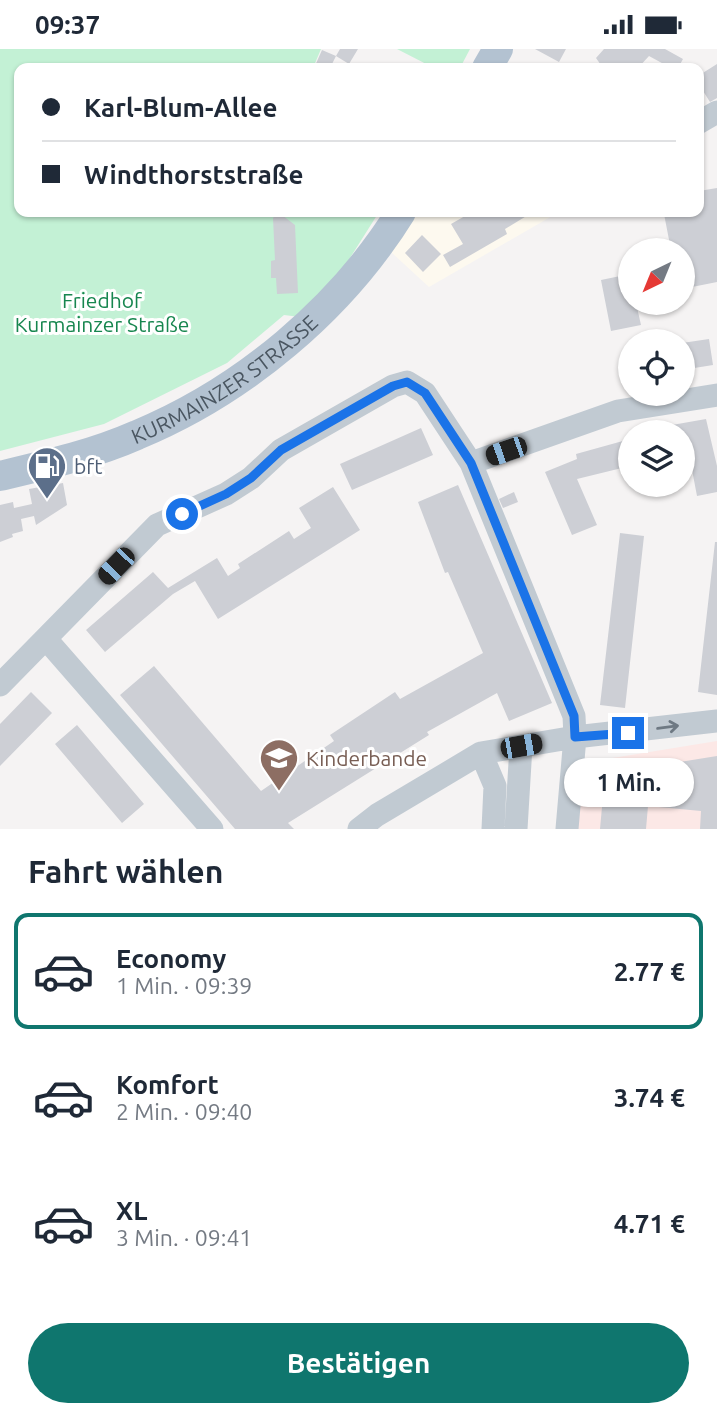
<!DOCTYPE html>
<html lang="de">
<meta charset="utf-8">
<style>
body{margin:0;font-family:Ubuntu,sans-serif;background:#f6f6f7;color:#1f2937;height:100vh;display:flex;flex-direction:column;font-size:26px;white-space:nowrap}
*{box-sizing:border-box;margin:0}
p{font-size:23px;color:#747a83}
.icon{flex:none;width:38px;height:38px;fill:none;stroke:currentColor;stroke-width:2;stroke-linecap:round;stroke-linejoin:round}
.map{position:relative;height:780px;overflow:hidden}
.drawer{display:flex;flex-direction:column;background:#fff;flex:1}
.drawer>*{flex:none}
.guide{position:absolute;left:14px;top:14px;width:690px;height:154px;border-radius:14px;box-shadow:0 2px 5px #0004;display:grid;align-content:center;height:154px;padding:0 28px;background:#fff}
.needle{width:46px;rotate:223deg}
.fabs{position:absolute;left:618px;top:189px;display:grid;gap:14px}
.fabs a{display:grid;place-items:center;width:77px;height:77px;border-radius:50%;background:#fff;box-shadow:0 2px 5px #0004;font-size:35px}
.end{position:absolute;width:32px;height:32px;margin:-16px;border:9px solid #1a73e8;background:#fff;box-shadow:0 0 0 4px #fff}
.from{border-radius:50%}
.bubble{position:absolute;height:49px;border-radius:24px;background:#fff;box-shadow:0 2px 5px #0004;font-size:23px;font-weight:600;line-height:49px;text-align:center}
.car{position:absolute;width:21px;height:42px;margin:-21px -10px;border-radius:9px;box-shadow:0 0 5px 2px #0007;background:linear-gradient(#222 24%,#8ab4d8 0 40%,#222 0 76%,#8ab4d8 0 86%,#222 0)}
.guide b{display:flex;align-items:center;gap:24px;height:66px;font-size:26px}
.guide b+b{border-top:2px solid #e0e1e3}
.guide i{width:18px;height:18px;background:#1f2937}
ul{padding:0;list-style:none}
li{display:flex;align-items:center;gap:21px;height:116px;margin:0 14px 10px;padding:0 14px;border:4px solid transparent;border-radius:14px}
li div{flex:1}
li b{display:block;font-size:26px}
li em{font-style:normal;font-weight:600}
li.active{border-color:#0f766e}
li>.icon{width:63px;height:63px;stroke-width:1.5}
h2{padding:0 28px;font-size:32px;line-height:84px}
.primary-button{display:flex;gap:14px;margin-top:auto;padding:14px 28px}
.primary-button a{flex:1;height:80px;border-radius:42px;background:#0f766e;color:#fff;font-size:28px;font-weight:600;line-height:80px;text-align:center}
.status{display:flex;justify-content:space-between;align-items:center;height:49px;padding:0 35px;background:#fff;direction:ltr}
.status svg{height:19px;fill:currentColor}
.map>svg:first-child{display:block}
.commercial{fill:#fdf9ef}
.medical{fill:#fce8e6}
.green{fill:#c3f1d5}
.building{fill:#cdcfd5}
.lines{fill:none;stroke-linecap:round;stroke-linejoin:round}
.minor{stroke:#c1cad2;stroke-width:23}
.major{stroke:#b3c2d1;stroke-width:30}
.oneway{stroke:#6e7983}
.route{stroke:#1a73e8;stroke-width:9}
.labels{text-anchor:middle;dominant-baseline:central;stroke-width:6;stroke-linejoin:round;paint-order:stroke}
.park-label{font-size:21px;fill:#17864f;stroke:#fff}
.street-label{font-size:21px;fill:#4a5661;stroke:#fff}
.service-label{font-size:21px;fill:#4e5e75;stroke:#fff;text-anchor:start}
.education-label{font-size:21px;fill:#785e54;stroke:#fff;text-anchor:start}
</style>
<div class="status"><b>09:37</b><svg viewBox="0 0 49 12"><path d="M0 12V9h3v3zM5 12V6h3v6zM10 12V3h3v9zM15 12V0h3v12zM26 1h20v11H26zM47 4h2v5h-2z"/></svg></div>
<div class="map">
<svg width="717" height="780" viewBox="0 0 717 780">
<rect width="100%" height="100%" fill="#f5f3f3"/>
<path class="commercial" d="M 417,163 L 559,163 L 429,238 L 391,203 Z"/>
<path class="medical" d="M 717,692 L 717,780 L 576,780 L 582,714 Z"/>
<path class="green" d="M 0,0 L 321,0 L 313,19 L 19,19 L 19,163 L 379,163 L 343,220 L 300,268 L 284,266 L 227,314 L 104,375 L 0,402 Z
M 397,0 L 470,0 L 460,19 L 434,19 Z"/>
<path class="building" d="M 340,0 L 358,0 L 349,15 L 336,7 Z
M 535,0 L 566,0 L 559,13 Z
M 604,0 L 665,0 L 683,10 L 678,19 L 671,19 L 649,7 L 638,19 L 603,19 L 596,9 Z
M 322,1 L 336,7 L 330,19 L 314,19 Z
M 717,15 L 717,49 L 710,53 L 698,34 L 698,27 Z
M 717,139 L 717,233 L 682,240 L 682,201 L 671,201 L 664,165 L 698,163 L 699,142 Z
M 278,163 L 295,176 L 298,244 L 277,245 L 276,229 L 271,229 L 271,212 L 275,211 L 273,169 Z
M 472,163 L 533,163 L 505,180 L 507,185 L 450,218 L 443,206 L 463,195 L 451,175 Z
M 422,186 L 441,205 L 423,223 L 405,204 Z
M 630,225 L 630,254 L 636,254 L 641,276 L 611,282 L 601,231 Z
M 709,290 L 713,316 L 682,321 L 682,294 Z
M 706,370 L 717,417 L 717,443 L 697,447 L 688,400 L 682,400 L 682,383 L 667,382 L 672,381 L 672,376 Z
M 421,379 L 433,406 L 352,441 L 340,415 Z
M 630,390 L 630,417 L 577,430 L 597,476 L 572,486 L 545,423 L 577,410 L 576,405 Z
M 63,434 L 67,456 L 36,476 L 34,467 L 21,470 L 23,482 L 12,485 L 13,488 L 0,493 L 0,456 L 13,453 L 14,459 L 32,455 L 29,440 Z
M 458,436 L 552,654 L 509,672 L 497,644 L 427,683 L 429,686 L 288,774 L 294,780 L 235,780 L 120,646 L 154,617 L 261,742 L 334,692 L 330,686 L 395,643 L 400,650 L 483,604 L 448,523 L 445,524 L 418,453 Z
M 333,438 L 360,481 L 218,570 L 195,532 L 173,545 L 105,603 L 86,581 L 153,523 L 168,539 L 217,509 L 228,527 L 240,519 L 238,515 L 289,482 L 294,490 L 311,479 L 299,459 Z
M 514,443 L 518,453 L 503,459 L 499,450 Z
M 620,484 L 644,487 L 625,659 L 600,656 Z
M 715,493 L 717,493 L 717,646 L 698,643 Z
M 31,643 L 52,664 L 0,717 L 0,675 Z
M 77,676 L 144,755 L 122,774 L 55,695 Z
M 717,707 L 717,780 L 700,780 L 701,762 L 648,757 L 646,780 L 600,780 L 605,725 Z"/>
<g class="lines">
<path class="minor" d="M 698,74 L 717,63
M 471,414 L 618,362 L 717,346
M 46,590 L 212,780
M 0,636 L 157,476 L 226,445 L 251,429 L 281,401 L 393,337 L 407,333 L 425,344 L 471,414 L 574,667 L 575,688 L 567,780
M 481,704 L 495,737 L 493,780
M 359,780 L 377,766 L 481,704 L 575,688 L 717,672
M 516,780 L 521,697"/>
<g class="major">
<path d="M 487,19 L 498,0"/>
<path id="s1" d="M 0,427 C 46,416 94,405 137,386 C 243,342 341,260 401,163"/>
</g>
</g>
<defs><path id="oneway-shaft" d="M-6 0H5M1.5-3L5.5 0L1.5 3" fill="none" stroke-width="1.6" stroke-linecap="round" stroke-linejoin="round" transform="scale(1.75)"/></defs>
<use class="oneway" href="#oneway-shaft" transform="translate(668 678) rotate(-8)"/>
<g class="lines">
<path class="route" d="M 182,465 L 226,445 L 251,429 L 281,401 L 393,337 L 407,333 L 425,344 L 471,414 L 574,667 L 575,688 L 628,684"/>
</g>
<defs>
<g id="fuel-pin" transform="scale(2.0125)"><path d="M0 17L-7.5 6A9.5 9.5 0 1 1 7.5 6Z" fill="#5c6f8a" stroke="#fff"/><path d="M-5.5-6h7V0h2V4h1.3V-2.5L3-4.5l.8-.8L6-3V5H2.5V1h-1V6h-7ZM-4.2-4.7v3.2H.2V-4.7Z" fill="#fff"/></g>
<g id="school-pin" transform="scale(2.0125)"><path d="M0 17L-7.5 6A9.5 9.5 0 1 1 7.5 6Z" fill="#8d6e63" stroke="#fff"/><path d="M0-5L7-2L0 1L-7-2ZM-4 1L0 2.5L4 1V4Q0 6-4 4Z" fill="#fff"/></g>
</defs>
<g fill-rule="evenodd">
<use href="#fuel-pin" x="47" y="417"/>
<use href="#school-pin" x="279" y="709"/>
</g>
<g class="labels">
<g class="park-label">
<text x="102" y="251">Friedhof<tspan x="102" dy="24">Kurmainzer Straße</tspan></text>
</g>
<g class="street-label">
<text stroke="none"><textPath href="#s1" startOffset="247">KURMAINZER STRASSE</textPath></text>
</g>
<g class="service-label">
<text x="74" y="417">bft</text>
</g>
<g class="education-label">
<text x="306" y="709">Kinderbande</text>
</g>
</g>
</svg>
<div class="fabs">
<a><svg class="needle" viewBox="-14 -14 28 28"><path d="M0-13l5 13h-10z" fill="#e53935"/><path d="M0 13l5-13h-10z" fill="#747a83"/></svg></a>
<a><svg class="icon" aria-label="locate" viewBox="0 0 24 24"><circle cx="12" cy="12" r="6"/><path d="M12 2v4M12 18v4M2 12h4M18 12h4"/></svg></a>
<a><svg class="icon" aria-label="layers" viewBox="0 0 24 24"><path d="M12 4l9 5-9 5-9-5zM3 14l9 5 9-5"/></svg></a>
</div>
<i class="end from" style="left:182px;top:465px"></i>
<i class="end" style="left:628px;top:684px"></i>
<div class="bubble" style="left:564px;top:709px;width:130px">1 Min.</div>
<i class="car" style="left:506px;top:402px;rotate:251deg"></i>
<i class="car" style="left:116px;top:517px;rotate:224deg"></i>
<i class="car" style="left:521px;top:697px;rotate:80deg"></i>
<div class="guide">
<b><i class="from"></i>Karl-Blum-Allee</b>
<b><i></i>Windthorststraße</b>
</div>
</div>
<section class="drawer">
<h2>Fahrt wählen</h2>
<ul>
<li class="active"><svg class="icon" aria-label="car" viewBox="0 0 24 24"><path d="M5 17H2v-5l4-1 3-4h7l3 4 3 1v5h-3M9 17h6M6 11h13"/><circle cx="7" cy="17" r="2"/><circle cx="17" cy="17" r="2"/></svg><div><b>Economy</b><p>1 Min. · 09:39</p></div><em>2.77 €</em></li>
<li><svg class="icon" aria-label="car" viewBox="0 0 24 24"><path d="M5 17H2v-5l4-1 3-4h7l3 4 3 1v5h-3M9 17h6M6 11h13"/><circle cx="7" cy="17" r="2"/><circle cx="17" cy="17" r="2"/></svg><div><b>Komfort</b><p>2 Min. · 09:40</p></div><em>3.74 €</em></li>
<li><svg class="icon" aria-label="car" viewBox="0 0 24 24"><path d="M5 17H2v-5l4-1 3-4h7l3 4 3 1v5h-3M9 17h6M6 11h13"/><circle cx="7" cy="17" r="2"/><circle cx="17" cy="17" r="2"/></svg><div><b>XL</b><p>3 Min. · 09:41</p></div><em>4.71 €</em></li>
</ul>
<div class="primary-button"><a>Bestätigen</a></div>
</section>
